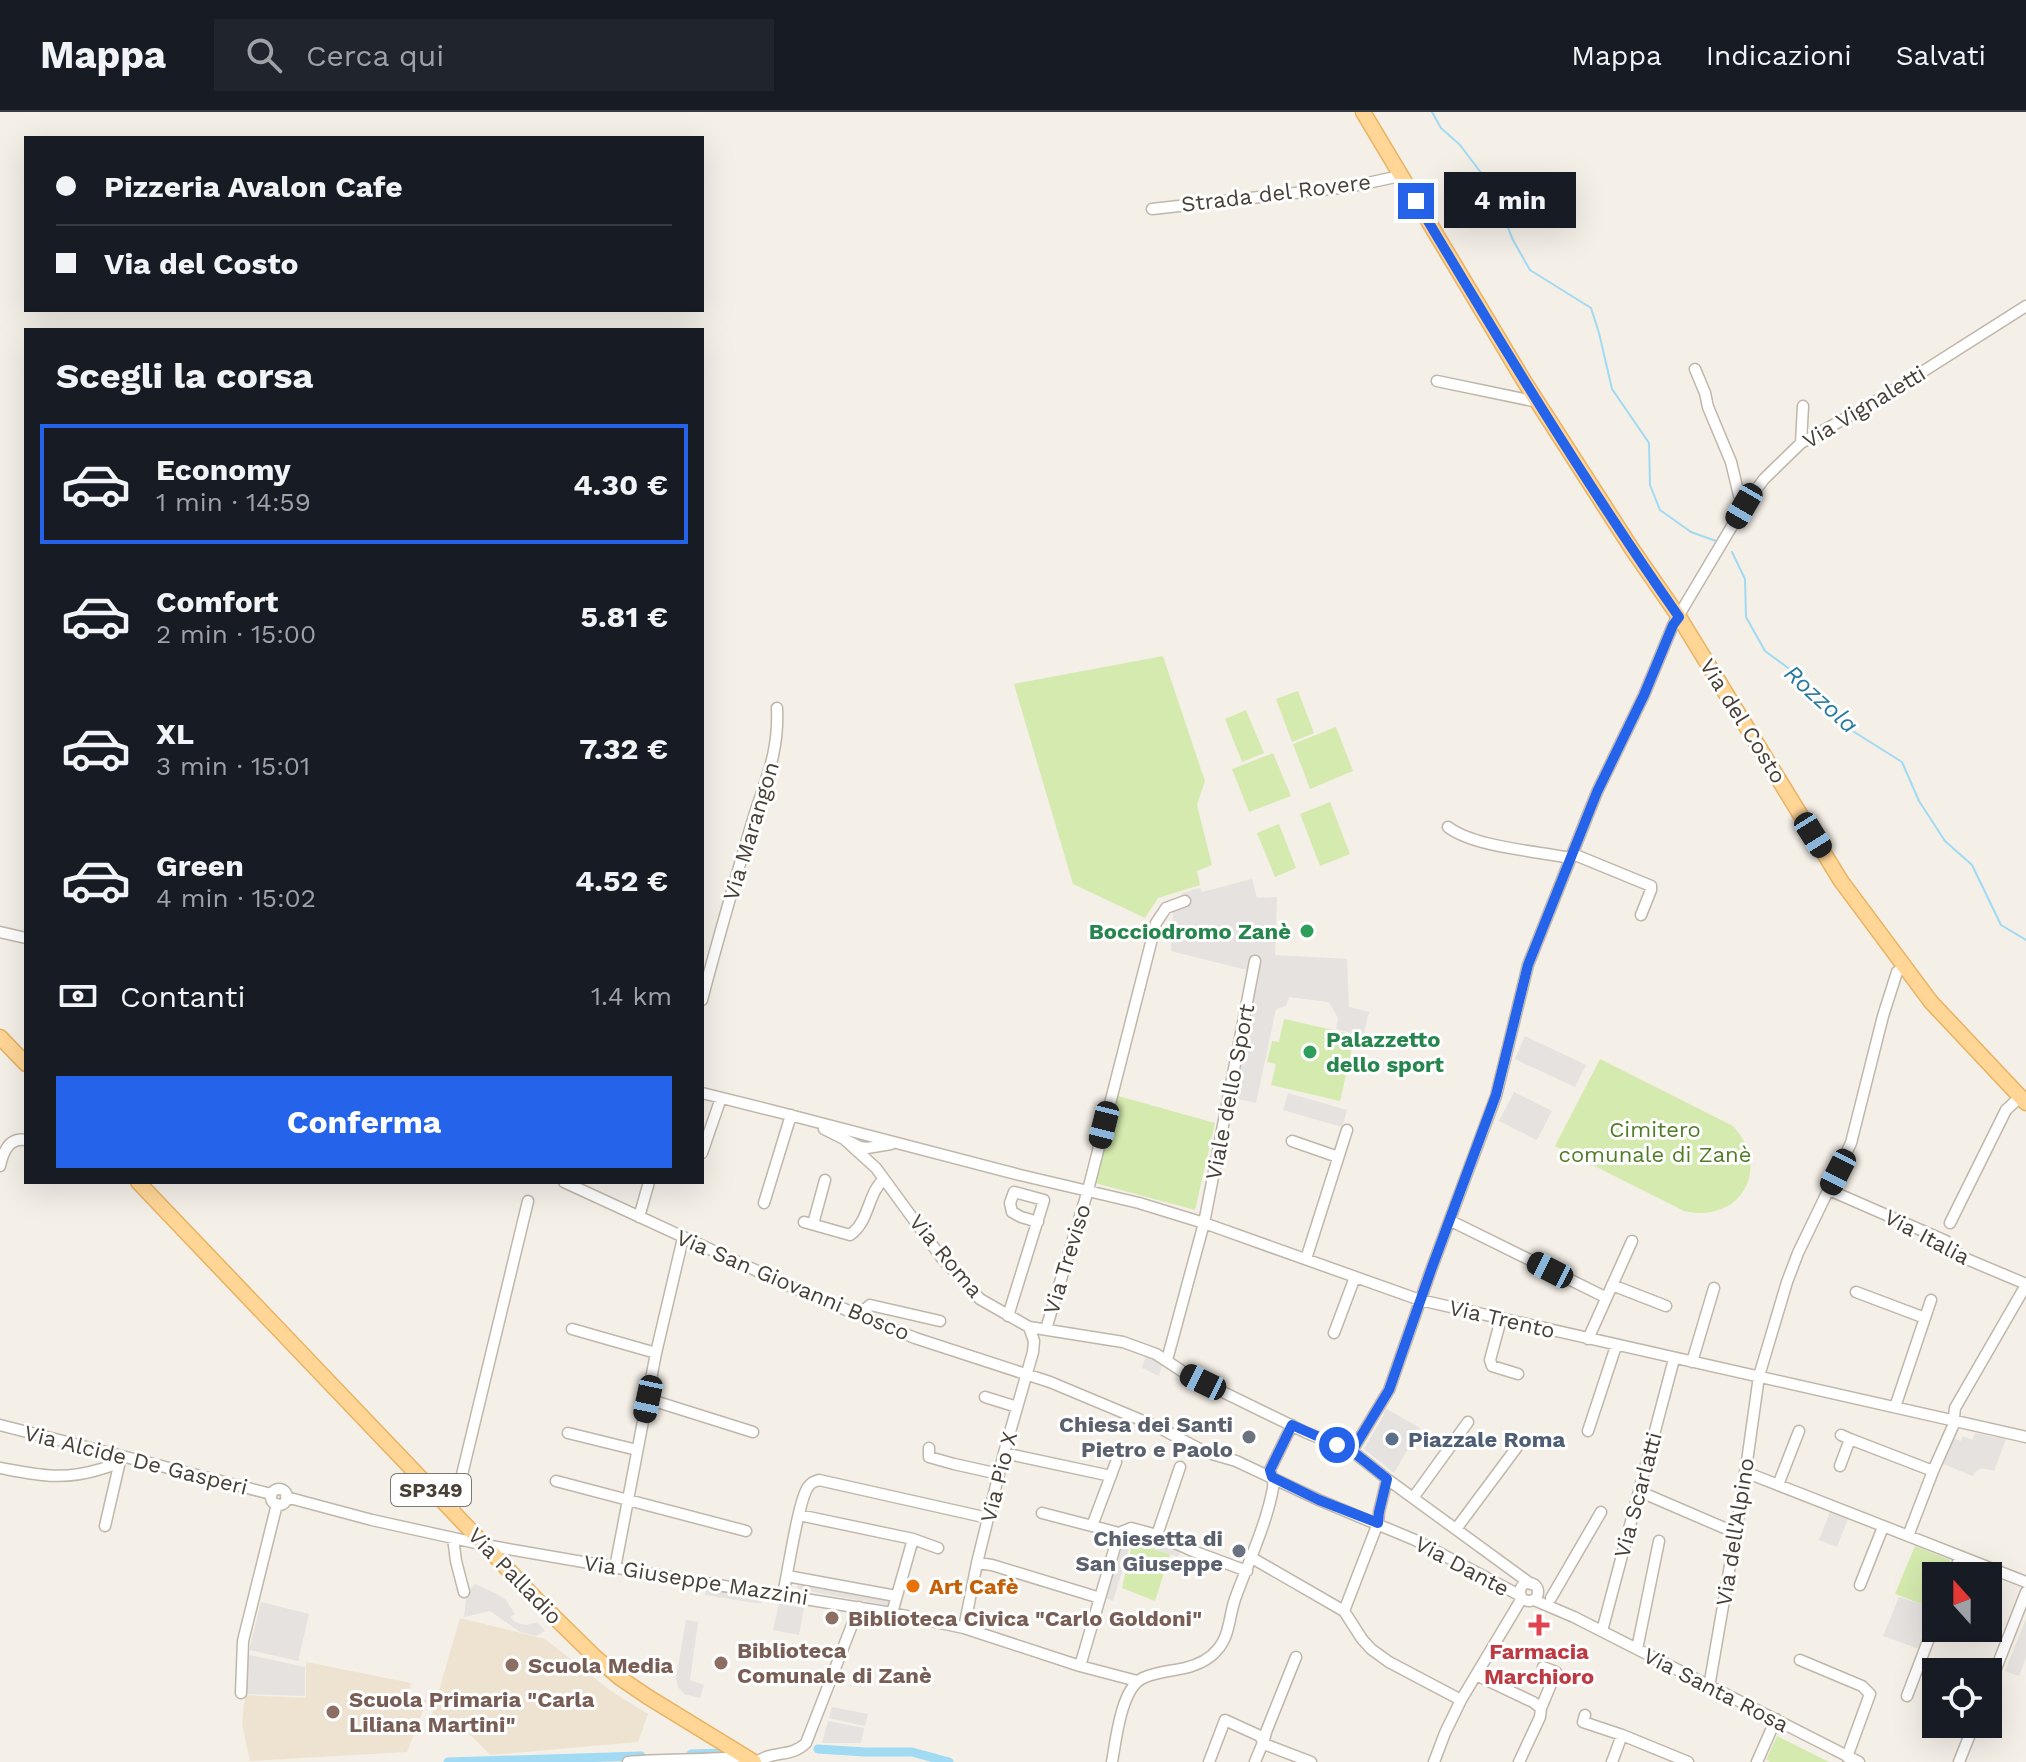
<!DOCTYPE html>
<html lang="it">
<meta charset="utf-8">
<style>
body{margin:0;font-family:"Work Sans",sans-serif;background:#20242c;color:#f1f3f6;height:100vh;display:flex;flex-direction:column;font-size:30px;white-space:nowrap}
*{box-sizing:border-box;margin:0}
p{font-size:26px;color:#9ea1a6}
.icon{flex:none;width:44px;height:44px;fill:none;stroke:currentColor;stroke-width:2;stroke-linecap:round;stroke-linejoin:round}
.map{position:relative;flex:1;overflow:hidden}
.panel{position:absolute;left:24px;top:216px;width:680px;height:856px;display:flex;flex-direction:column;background:#171b24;border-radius:0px;box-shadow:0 8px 32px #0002}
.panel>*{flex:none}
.guide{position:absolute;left:24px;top:24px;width:680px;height:176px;border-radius:0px;box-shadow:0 8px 32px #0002;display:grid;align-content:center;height:176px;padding:0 32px;background:#171b24}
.needle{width:52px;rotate:339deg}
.buttons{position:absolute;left:1922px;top:1450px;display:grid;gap:16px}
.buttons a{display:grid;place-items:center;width:80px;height:80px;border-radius:0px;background:#171b24;box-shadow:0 8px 32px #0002;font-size:40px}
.end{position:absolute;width:36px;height:36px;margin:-18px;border:10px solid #2563eb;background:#fff;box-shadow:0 0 0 4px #fff}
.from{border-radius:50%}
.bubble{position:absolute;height:56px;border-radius:0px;background:#171b24;box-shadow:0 8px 32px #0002;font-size:26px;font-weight:700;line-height:56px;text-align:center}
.car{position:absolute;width:24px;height:48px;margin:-24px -12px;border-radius:10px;box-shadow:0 0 6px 2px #0007;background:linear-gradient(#222 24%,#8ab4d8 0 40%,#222 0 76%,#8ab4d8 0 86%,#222 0)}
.guide b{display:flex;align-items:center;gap:28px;height:76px;font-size:30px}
.guide b+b{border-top:2px solid #363941}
.guide i{width:20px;height:20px;background:#f1f3f6}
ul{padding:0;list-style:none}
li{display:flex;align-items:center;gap:24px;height:120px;margin:0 16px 12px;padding:0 16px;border:4px solid transparent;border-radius:0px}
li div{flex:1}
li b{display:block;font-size:30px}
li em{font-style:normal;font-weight:700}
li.active{border-color:#2563eb}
li>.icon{width:72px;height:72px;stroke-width:1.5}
h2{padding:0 32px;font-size:36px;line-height:96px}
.pay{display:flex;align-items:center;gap:20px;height:88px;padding:0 32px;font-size:30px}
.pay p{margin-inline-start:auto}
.button{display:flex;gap:16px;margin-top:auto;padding:16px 32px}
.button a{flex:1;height:92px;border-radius:0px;background:#2563eb;color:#fff;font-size:32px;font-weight:700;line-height:92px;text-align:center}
header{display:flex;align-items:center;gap:48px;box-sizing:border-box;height:112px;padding:0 40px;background:#171b24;border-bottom:2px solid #363941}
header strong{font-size:38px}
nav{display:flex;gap:44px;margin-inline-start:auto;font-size:28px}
.search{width:560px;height:72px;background:#20242c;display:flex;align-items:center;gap:20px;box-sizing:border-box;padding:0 28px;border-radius:0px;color:#9ea1a6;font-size:30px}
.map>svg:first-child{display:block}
.education{fill:#eee3d1}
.green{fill:#d5eaaf}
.parking{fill:#e5e2df}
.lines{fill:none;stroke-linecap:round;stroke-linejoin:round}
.stream{stroke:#a1daf3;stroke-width:2}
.canal{stroke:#a1daf3;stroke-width:9}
.minor-casing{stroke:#c0b6a9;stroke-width:13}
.major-casing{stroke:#e9b261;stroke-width:17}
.minor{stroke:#fff;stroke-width:10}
.major{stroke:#ffd696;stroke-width:14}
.route{stroke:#2563eb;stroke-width:10}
.leisure-dot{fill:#2e9e5b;stroke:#fff;stroke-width:3}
.worship-dot{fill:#6b7280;stroke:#fff;stroke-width:3}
.service-dot{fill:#5c6f8a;stroke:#fff;stroke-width:3}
.food-dot{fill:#e8710a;stroke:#fff;stroke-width:3}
.education-dot{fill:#8d6e63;stroke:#fff;stroke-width:3}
.health-dot{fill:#e0444e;stroke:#fff;stroke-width:3}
.labels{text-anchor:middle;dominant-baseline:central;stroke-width:6;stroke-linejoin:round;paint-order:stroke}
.shield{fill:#fff;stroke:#7f7972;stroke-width:2}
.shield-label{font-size:20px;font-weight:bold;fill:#483f36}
.street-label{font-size:22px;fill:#483f36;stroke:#fff}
.leisure-label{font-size:22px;font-weight:bold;fill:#27864d;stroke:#fff;text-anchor:end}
.park-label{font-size:22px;fill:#507c26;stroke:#fff}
.worship-label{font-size:22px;font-weight:bold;fill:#5b616d;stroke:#fff;text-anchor:end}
.service-label{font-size:22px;font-weight:bold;fill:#4e5e75;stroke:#fff;text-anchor:start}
.food-label{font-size:22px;font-weight:bold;fill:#c56008;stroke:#fff;text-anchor:start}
.education-label{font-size:22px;font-weight:bold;fill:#785e54;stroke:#fff;text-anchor:start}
.health-label{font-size:22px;font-weight:bold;fill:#be3a42;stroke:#fff}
.water-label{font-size:24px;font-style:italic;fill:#2679a0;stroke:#fff}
</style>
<header>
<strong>Mappa</strong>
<div class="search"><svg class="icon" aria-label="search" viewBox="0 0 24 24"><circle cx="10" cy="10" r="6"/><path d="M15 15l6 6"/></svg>Cerca qui</div>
<nav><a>Mappa</a><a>Indicazioni</a><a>Salvati</a></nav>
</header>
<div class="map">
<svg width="2026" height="1650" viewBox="0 0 2026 1650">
<rect width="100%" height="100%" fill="#f4efe7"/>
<path class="education" d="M 460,1506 L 545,1527 L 611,1579 L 648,1602 L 638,1630 L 490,1643 L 468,1621 L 429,1613 Z
M 306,1550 L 411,1571 L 407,1588 L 427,1588 L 407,1640 L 250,1649 L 242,1612 L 245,1583 L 306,1586 Z"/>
<path class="green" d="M 1163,544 L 1205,669 L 1197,693 L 1212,753 L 1197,759 L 1200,773 L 1158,786 L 1145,806 L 1073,772 L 1014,572 Z
M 1298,579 L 1314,621 L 1292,630 L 1276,587 Z
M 1246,598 L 1264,641 L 1242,650 L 1225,607 Z
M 1336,615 L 1353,659 L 1310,677 L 1293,632 Z
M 1273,641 L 1291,684 L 1249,700 L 1232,657 Z
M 1330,690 L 1350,742 L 1320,754 L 1300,702 Z
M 1279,712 L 1296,756 L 1275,765 L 1257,721 Z
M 1284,907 L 1355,923 L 1340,989 L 1271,973 L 1276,952 L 1267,950 L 1272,929 L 1279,930 Z
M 1600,947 L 1733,1014 C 1772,1056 1741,1112 1684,1099 L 1555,1034 Z
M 1118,984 L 1215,1011 L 1195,1098 L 1095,1071 Z
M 1132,1425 L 1140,1427 L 1139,1433 L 1170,1442 L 1155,1489 L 1122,1476 L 1131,1437 L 1125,1434 L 1126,1429 Z
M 1915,1434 L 1950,1448 L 1943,1464 L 1936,1464 L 1936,1481 L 1930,1495 L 1895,1482 Z
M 1777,1624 L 1829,1650 L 1771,1650 L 1766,1648 Z"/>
<path class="parking" d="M 1252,767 L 1257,786 L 1277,785 L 1275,843 L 1347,847 L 1349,895 L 1369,900 L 1363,924 L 1336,917 L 1338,906 L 1329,890 L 1289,885 L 1286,894 L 1276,897 L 1256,991 L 1234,986 L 1259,861 L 1171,839 L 1173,799 L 1182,781 L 1200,776 L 1202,780 Z
M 1525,924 L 1586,953 L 1575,975 L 1515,947 Z
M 1514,980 L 1552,999 L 1537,1028 L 1499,1009 Z
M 1288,981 L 1347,998 L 1342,1015 L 1283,998 Z
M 1146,1244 L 1155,1246 L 1162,1253 L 1159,1264 L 1142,1256 Z
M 1385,1296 L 1420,1316 L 1394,1361 L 1364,1337 L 1384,1303 Z
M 1975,1321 L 2006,1327 L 1994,1359 L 1982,1356 L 1976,1359 L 1973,1364 L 1943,1352 L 1953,1326 L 1961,1329 L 1963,1324 L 1972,1328 Z
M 1830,1400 L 1848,1407 L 1837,1435 L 1819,1428 Z
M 1142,1419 L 1183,1434 L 1178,1445 L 1140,1432 Z
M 1122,1435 L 1129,1437 L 1113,1489 L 1105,1486 Z
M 799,1467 L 893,1484 L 891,1494 L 797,1477 Z
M 475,1472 L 497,1482 L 506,1488 L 515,1502 L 510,1505 L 514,1509 L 520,1512 L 527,1513 L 537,1510 L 545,1519 L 536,1524 L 520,1520 L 490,1499 L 464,1505 L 467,1481 Z
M 706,1476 L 762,1486 L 761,1492 L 705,1483 Z
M 1899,1485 L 1934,1496 L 1919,1537 L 1883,1524 Z
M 261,1490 L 309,1502 L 298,1549 L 249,1538 Z
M 779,1491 L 804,1496 L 799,1523 L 773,1518 Z
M 2026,1507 L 2026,1546 L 2019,1564 L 2005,1559 Z
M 686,1508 L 698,1510 L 690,1568 L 704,1573 L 700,1586 L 684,1582 L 678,1575 L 676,1566 Z
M 249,1543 L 305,1555 L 305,1584 L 246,1582 Z
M 832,1595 L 868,1602 L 865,1614 L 829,1606 Z
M 828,1609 L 864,1616 L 861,1631 L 822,1631 Z"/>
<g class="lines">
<path class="stream" d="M 1432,0 L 1441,16 L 1460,33 L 1491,74 L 1513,128 L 1530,158 L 1591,196 L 1599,221 L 1612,277 L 1649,331 L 1650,373 L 1660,398 L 1691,420 L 1716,429
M 1732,440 L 1745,467 L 1746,505 L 1765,539 L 1803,567 L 1840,611 L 1902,650 L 1919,689 L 1945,729 L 1972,753 L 2001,813 L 2026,828"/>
<path class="canal" d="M 818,1637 L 865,1640 L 912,1640 L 949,1650
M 691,1642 L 725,1641
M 448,1650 L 641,1644"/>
<g class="minor-casing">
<path id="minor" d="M 1152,97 L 1349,75 L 1400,64
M 1695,257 L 1705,281 L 1708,295 L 1731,350 L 1739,383 L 1744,394
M 1437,269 L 1538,290
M 1801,331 L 1803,294
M 1448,715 C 1474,735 1536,739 1570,746
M 1573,742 L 1651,774 L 1651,778 L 1641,803
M 0,820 L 26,826
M 702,888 C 718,826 736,765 754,704 C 767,664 779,639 777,596
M 702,981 L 782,1001 L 1020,1063 L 1139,1091 L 1204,1111 L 1420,1188 L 2026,1325
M 824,1017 L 860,1035 L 867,1036 L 891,1032
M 844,1027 L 876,1056 L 941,1145 L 980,1187 L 1029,1215 L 1123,1230 L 1156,1242 L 1188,1263 L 1307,1321 L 1352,1339 L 1387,1367 L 1531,1472
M 1292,1029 L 1338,1045
M 702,1041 L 721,986
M 0,1054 C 3,1040 9,1025 26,1028
M 564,1070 L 805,1181 L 915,1226 L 1050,1270 L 1160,1316 L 1205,1340 L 1236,1349 L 1319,1388 L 1415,1428 L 1521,1484
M 1829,1078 L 1946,1129 L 1962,1145 L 2026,1172
M 764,1091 L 791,1003
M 639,1105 L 649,1070
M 1451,1109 L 1605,1185
M 804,1110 L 850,1123 C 870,1109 867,1082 884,1067
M 1950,1111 L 2006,998 L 2020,985
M 813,1112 L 825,1068
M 1306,1147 L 1347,1018
M 1612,1173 L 1666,1194
M 1856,1180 L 1925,1206
M 859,1202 L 870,1193 L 940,1209
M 1008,1204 L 1044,1088 L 1014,1080 L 1010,1091 L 1012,1100 L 1021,1105 L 1038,1110
M 1501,1207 L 1490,1248 L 1492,1254 L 1518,1262
M 572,1217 L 656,1241
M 1046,1217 L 1088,1078 L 1156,811 L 1166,796 L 1185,789
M 1334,1221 L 1355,1165
M 1588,1227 L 1632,1129
M 1167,1248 L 1204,1111 L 1255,849
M 1692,1250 L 1714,1176
M 985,1285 L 1017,1295
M 648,1287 L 753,1320
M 1895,1295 L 1931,1188
M 0,1313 L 271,1382
M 1588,1319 L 1616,1234
M 568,1321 L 637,1338
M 1850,1327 L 1933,1359
M 929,1336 L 929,1345 L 954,1352 L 999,1362
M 1352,1339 L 1389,1278 L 1431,1158 L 1496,984 L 1528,853 L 1597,680 L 1644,583 L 1673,513 L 1744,394 L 1764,367 L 1801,331 L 1878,288 L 2026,194
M 1004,1341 L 1111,1364
M 1840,1354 L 1850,1327 L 1841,1323
M 0,1356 C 38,1363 62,1369 101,1357 C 109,1355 117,1352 122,1345
M 1745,1360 L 2026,1470
M 556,1369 L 746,1419
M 1778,1373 L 1799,1319
M271 1385a8 8 0 1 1 16 0a8 8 0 1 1-16 0Z
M 1650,1384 L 1736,1421
M 286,1385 L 372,1408 L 485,1433 L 699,1470 L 892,1501 L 964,1516 L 1080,1554 L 1137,1569
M 1413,1386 L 1468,1310
M 453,1400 L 528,1089
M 1042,1401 L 1119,1421
M 799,1403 L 913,1427 L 938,1436
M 105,1414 L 120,1349
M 1092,1414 L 1116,1350
M 1456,1417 L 1520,1331
M 1157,1423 L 1180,1355
M 1908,1424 L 1933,1359 L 1953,1314 L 1955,1296 L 2026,1173
M 453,1426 L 456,1449 L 464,1480
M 1252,1446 L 1344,1499 L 1362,1527 L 1371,1537 L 1389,1550 L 1461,1588
M 977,1451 L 992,1453 L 1100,1486
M 615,1456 L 656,1241 L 683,1126
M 787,1464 L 896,1484
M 1953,1464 L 1960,1445
M1520 1480a9 9 0 1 1 18 0a9 9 0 1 1-18 0Z
M 1860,1473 L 1883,1415
M 783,1482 C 788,1461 798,1389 808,1375 C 812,1370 813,1370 819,1368 L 988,1406
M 1551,1486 L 1601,1400
M 1534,1488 L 1574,1505 L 1859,1650
M 1344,1499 L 1378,1411 L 1379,1400 L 1387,1367
M 892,1501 L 913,1427
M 964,1516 L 977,1451 L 1004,1341 L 1033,1240 L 1034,1229 L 1029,1215
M 1602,1519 L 1674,1247
M 1637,1537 L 1659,1429
M 1800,1548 L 1862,1574 L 1870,1582 L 1847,1645
M 1080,1554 L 1119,1421 L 1131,1416 L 1157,1423 L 1193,1439 L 1247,1459
M 1476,1563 L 1533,1590 L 1541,1596 L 1540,1605 L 1519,1650
M 1709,1575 L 1743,1378 L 1759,1264 L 1787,1170 L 1798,1141 L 1851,1031 L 1883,904 L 1897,860 L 1904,854
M 1988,1577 L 2026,1480
M 241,1581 L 243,1529 L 277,1392
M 1907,1584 L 1936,1508
M 1541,1596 L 1556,1560 L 1543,1555
M 1585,1603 L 1583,1610 L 1622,1623 L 1688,1650
M 1264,1632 L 1311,1650
M 628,1650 C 667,1646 706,1649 745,1644
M 757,1650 C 773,1638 791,1646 806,1631 L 859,1495
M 1112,1650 C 1116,1628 1121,1576 1143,1566 C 1156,1560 1172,1559 1185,1556 C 1197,1553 1209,1548 1217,1538 C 1230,1524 1229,1504 1235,1487 C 1248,1451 1266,1414 1273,1376 C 1274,1370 1272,1364 1270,1358 L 1292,1313
M 1209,1650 L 1225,1608 L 1260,1624 L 1264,1632
M 1255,1650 C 1259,1639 1264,1631 1266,1620 L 1296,1545
M 1434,1650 L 1445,1621 L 1461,1588 L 1522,1486
M 1612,1650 L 1622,1623
M 1757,1650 L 1776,1607
M 1959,1650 L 1974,1612"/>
</g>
<g class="major-casing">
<path id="major" d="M 1363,0 L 1524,269 L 1632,437 L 1679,505 L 1841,769 L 1931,890 L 2026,991
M 0,925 L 26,952
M 138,1070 L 538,1489 L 595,1545 L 620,1566 L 648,1585 L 754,1650"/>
</g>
<use href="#minor" class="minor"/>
<use href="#major" class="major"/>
</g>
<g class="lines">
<path class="route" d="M 1337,1333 L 1292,1313 L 1270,1358 L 1272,1365 L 1319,1388 L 1378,1411 L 1379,1400 L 1387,1367 L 1352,1339 L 1389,1278 L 1431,1158 L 1496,983 L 1528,853 L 1597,680 L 1644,583 L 1673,513 L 1679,505 C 1585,371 1500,230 1416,89"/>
</g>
<g class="leisure-dot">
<circle cx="1307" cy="819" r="8"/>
<circle cx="1310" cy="940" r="8"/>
</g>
<g class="worship-dot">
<circle cx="1249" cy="1325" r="8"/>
<circle cx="1239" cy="1439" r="8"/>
</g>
<circle class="service-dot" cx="1392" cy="1327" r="8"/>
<circle class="food-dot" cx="913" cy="1474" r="8"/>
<g class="education-dot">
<circle cx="832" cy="1506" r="8"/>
<circle cx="721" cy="1551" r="8"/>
<circle cx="512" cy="1553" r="8"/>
<circle cx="333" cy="1600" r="8"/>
</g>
<path class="health-dot" d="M1535 1501h8v8h8v8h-8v8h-8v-8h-8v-8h8z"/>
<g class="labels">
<rect class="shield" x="391" y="1362" width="80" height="32" rx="6"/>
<g class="shield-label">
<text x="431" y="1378">SP349</text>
</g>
<g class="street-label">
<text transform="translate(1276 81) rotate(-7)">Strada del Rovere</text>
<text transform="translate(1864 295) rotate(-31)">Via Vignaletti</text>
<text transform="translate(1743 609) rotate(58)">Via del Costo</text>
<text transform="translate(751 719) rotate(-73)">Via Marangon</text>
<text transform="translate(1230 980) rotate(-79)">Viale dello Sport</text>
<text transform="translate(1927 1125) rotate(28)">Via Italia</text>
<text transform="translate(946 1144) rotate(50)">Via Roma</text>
<text transform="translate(1067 1147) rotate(-73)">Via Treviso</text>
<text transform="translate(793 1173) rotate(23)">Via San Giovanni Bosco</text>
<text transform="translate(1502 1207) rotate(13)">Via Trento</text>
<text transform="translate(136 1348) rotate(14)">Via Alcide De Gasperi</text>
<text transform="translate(999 1365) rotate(-76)">Via Pio X</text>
<text transform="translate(1638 1383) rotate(-75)">Via Scarlatti</text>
<text transform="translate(1735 1420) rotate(-81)">Via dell'Alpino</text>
<text transform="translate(1462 1454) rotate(28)">Via Dante</text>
<text transform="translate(515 1464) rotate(46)">Via Palladio</text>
<text transform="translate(696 1468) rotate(9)">Via Giuseppe Mazzini</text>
<text transform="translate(1716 1578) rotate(27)">Via Santa Rosa</text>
</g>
<g class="leisure-label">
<text x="1291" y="819">Bocciodromo Zanè</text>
<text x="1326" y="927" text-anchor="start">Palazzetto<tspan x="1326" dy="25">dello sport</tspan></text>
</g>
<g class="park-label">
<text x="1655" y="1017">Cimitero<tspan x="1655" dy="25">comunale di Zanè</tspan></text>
</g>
<g class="worship-label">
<text x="1233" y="1312">Chiesa dei Santi<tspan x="1233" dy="25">Pietro e Paolo</tspan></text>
<text x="1223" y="1426">Chiesetta di<tspan x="1223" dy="25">San Giuseppe</tspan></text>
</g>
<g class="service-label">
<text x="1408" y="1327">Piazzale Roma</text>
</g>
<g class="food-label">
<text x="929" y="1474">Art Cafè</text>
</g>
<g class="education-label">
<text x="848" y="1506">Biblioteca Civica "Carlo Goldoni"</text>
<text x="737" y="1538">Biblioteca<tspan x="737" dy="25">Comunale di Zanè</tspan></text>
<text x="528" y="1553">Scuola Media</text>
<text x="349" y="1587">Scuola Primaria "Carla<tspan x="349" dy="25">Liliana Martini"</tspan></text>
</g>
<g class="health-label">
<text x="1539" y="1539">Farmacia<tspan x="1539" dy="25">Marchioro</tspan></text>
</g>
<g class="water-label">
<text transform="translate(1821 587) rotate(42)">Rozzola</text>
</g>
</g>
</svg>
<div class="buttons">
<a><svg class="needle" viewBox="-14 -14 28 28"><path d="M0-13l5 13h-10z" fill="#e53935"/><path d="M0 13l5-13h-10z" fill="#9ea1a6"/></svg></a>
<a><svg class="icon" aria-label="locate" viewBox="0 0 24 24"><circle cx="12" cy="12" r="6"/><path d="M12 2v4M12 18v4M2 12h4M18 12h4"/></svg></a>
</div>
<i class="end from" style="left:1337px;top:1333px"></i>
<i class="end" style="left:1416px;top:89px"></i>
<div class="bubble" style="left:1444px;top:60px;width:132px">4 min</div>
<i class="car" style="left:1744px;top:394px;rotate:210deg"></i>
<i class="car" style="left:1813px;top:723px;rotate:148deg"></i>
<i class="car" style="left:1104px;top:1013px;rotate:194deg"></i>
<i class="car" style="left:1838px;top:1060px;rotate:207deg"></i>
<i class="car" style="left:1550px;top:1158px;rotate:297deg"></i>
<i class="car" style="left:1203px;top:1270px;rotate:296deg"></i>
<i class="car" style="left:648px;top:1287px;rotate:192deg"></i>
<div class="guide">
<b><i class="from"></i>Pizzeria Avalon Cafe</b>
<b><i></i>Via del Costo</b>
</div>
<section class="panel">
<h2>Scegli la corsa</h2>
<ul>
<li class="active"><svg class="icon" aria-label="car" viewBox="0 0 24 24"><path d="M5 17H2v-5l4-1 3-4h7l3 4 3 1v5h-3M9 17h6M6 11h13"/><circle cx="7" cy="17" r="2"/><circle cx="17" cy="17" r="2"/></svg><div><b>Economy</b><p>1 min · 14:59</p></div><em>4.30 €</em></li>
<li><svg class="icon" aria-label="car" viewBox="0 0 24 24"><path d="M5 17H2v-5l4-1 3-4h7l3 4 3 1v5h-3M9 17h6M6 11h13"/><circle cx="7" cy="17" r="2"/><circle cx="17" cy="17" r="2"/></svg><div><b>Comfort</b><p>2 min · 15:00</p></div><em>5.81 €</em></li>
<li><svg class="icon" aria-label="car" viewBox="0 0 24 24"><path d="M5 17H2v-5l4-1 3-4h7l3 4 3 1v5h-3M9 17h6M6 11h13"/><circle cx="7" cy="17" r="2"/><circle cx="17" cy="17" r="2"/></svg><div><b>XL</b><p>3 min · 15:01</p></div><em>7.32 €</em></li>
<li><svg class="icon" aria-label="car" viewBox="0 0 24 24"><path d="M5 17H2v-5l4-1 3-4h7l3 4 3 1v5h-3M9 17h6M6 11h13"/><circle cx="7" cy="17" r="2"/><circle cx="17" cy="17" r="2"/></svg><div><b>Green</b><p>4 min · 15:02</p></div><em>4.52 €</em></li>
</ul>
<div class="pay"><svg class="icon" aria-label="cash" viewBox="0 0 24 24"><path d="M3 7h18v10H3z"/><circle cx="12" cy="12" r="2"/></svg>Contanti<p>1.4 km</p></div>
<div class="button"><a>Conferma</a></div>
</section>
</div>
